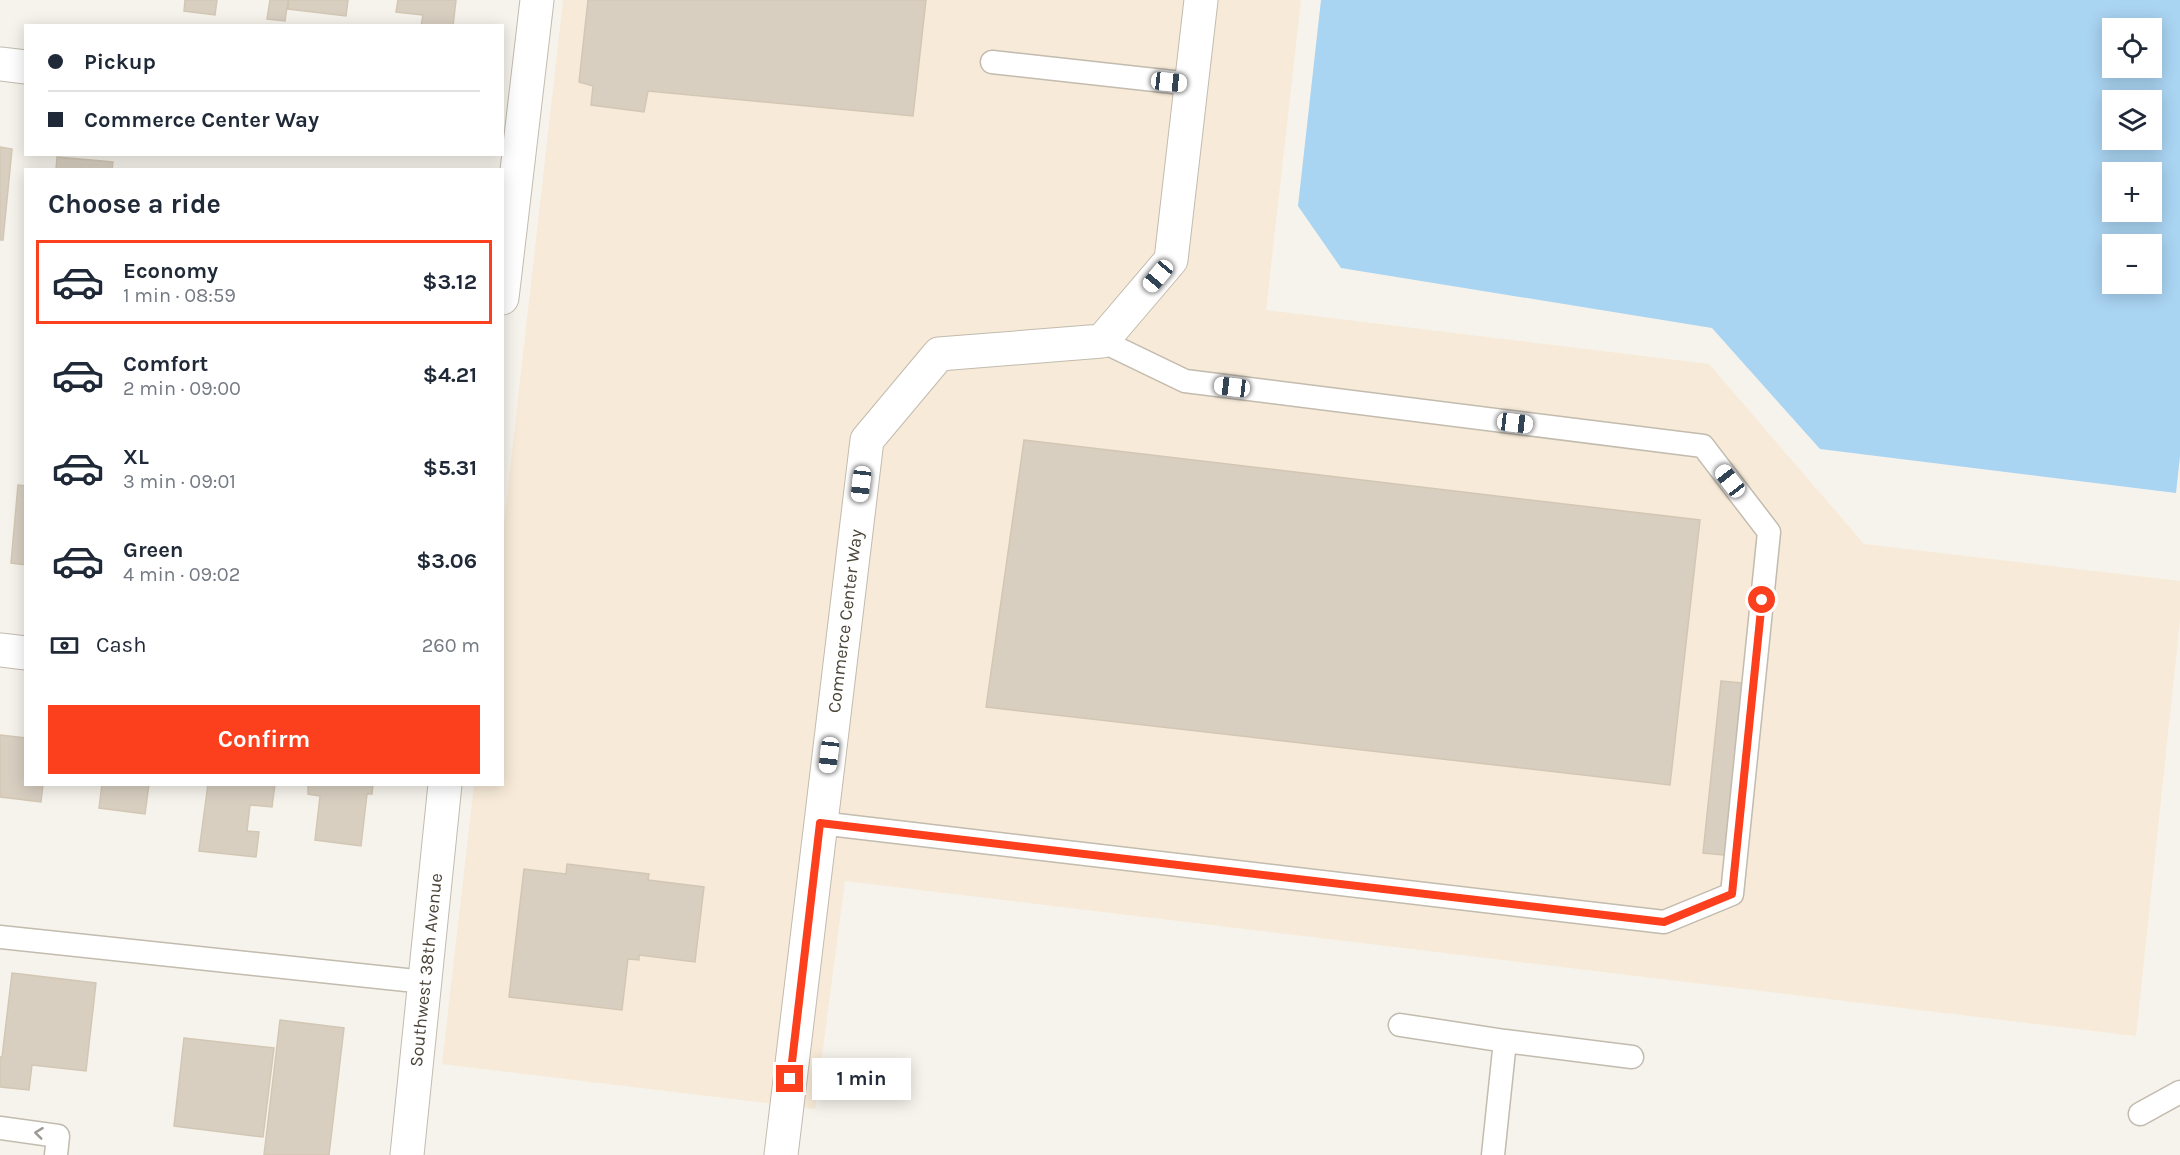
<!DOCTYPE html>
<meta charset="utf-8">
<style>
body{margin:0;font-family:Karla,sans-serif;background:#f2f2f3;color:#1f2937;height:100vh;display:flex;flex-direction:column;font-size:22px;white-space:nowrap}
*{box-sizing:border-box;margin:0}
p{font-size:20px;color:#747a83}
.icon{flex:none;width:33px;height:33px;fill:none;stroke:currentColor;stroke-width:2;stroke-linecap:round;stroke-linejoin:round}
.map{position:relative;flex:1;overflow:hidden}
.drawer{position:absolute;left:24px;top:168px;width:480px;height:618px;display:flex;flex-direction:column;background:#fff;border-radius:0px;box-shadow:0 3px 15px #0003}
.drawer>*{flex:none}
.top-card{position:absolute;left:24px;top:24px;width:480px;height:132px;border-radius:0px;box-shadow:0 3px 15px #0003;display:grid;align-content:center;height:132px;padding:0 24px;background:#fff}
.fabs{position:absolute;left:2102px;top:18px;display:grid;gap:12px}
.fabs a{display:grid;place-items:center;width:60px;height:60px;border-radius:0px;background:#fff;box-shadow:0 3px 15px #0003;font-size:30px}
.end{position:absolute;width:27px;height:27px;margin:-14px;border:8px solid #fc3f1d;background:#fff;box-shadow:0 0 0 3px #fff}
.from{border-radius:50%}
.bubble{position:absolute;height:42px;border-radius:0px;background:#fff;box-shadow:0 3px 15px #0003;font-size:20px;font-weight:700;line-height:42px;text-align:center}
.car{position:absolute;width:18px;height:36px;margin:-18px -9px;border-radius:8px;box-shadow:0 0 4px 2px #0007;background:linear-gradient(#fff 24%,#345 0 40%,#fff 0 76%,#345 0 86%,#fff 0)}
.top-card b{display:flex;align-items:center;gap:21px;height:57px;font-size:22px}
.top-card b+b{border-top:2px solid #e0e1e3}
.top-card i{width:15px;height:15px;background:#1f2937}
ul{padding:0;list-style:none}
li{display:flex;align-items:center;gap:18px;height:84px;margin:0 12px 9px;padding:0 12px;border:3px solid transparent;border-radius:0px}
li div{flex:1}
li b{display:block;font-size:22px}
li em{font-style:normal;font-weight:700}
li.active{border-color:#fc3f1d}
li>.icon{width:54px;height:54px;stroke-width:1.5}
h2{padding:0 24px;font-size:27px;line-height:72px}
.pay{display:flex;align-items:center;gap:15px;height:66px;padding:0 24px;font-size:22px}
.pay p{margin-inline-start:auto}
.action{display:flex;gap:12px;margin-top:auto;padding:12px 24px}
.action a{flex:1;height:69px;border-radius:0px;background:#fc3f1d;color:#fff;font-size:24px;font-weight:700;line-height:69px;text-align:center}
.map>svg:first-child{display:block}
.commercial{fill:#f7ead8}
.water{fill:#a9d4f2;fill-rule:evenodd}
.building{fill:#d8cfc1;stroke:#d3c7b4;stroke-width:1.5}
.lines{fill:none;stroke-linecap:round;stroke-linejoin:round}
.lane-casing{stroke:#c2bbae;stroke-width:25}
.street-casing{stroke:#c2bbae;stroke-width:35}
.lane{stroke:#fff;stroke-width:22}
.street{stroke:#fff;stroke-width:33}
.oneway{stroke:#9c9892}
.route{stroke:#fc3f1d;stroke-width:8}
.labels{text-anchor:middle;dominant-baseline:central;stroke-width:4.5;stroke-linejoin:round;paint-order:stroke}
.street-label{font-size:18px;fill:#4b4439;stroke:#fff}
</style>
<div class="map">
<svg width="2180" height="1155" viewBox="0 0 2180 1155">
<rect width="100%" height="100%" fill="#f6f3ec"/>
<path class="commercial" d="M 563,0 L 1301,0 L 1266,310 L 1709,364 L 1864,544 L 2180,581 L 2180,620 L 2136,1036 L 845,881 L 815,1109 L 442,1064 L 474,785 L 502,784 L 503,532 Z"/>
<path class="water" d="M 1321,0 L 2180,0 L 2180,456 L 2176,493 L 1820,449 L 1712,328 L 1341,268 L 1298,206 ZM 2112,28 L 2151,28 L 2151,68 L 2112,68 ZM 2112,100 L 2151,100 L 2151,140 L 2112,140 ZM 2112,172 L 2151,172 L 2151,212 L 2112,212 ZM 2112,244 L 2151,244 L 2151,284 L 2112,284 Z"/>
<path class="building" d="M 185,0 L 217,0 L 215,15 L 184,11 Z
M 270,0 L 288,0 L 285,21 L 267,19 Z
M 289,0 L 348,0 L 346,16 L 288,9 Z
M 398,0 L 456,0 L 453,26 L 421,26 L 423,15 L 396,12 Z
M 588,0 L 926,0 L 913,116 L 648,91 L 644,112 L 591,105 L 593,86 L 579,82 Z
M 0,147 L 12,149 L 3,240 L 0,240 Z
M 57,157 L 113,162 L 112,170 L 56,170 Z
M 1024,440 L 1700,520 L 1670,785 L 986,707 Z
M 18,485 L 26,486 L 26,565 L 11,563 Z
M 1721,681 L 1752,684 L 1734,856 L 1703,853 Z
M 0,735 L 26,738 L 26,784 L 43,784 L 41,802 L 0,797 Z
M 102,784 L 149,784 L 145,814 L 99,808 Z
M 208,784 L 275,784 L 272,807 L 250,805 L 247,831 L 259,832 L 256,857 L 199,851 Z
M 308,784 L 373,784 L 372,794 L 367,794 L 361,846 L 315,840 L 320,796 L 308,794 Z
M 567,864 L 649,874 L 648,880 L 704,887 L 695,962 L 639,955 L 639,960 L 628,959 L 622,1010 L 509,997 L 524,869 L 566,874 Z
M 12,973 L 96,983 L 86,1071 L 32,1065 L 29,1090 L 0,1087 L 0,1057 L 2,1057 Z
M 280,1020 L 344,1028 L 329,1155 L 264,1155 Z
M 184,1038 L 274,1048 L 263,1137 L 174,1126 Z"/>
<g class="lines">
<g class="lane-casing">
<path id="lane" d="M 992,62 L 1191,84
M 820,823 L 1664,922 L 1732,894 L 1769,532 L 1703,446 L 1185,381 L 1102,341
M 0,937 L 425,982
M 1400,1025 L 1505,1041 L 1632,1057
M 2140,1114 L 2180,1092
M 0,1128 L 58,1136 L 56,1155
M 1493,1155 L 1505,1041"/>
</g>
<g class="street-casing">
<path id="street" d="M 0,64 L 26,67
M 502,298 L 537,0
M 0,650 L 26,653
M 407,1155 L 445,784
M 781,1155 L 867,440 L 939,354 L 1102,341 L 1171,260 L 1201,0"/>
</g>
<use href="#lane" class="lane"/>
<use href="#street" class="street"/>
</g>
<defs><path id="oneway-chevron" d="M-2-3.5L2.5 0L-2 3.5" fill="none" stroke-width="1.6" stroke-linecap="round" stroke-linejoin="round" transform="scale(1.5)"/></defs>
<use class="oneway" href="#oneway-chevron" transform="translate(39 1133) rotate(-173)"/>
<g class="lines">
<path class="route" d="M 790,1079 L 820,823 L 1664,922 L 1732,894 L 1762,600"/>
</g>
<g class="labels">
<g class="street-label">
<text transform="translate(845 621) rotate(-83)">Commerce Center Way</text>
<text transform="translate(426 970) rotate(-84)">Southwest 38th Avenue</text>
</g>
</g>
</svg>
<div class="fabs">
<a><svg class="icon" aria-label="locate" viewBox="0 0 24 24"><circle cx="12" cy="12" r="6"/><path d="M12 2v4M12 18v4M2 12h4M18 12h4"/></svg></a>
<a><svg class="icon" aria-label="layers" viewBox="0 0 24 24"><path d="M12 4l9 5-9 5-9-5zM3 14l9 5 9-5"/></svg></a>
<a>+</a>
<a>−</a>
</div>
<i class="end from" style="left:1762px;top:600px"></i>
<i class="end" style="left:790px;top:1079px"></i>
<div class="bubble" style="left:812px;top:1058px;width:99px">1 min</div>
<i class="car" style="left:1169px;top:82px;rotate:96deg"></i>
<i class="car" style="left:1158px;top:276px;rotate:220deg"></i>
<i class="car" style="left:1232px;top:387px;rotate:277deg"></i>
<i class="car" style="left:1515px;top:423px;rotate:97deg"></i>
<i class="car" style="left:1730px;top:481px;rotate:322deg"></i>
<i class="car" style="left:861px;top:484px;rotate:187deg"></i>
<i class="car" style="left:829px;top:755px;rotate:187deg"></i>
<div class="top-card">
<b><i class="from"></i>Pickup</b>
<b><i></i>Commerce Center Way</b>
</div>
<section class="drawer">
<h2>Choose a ride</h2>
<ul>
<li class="active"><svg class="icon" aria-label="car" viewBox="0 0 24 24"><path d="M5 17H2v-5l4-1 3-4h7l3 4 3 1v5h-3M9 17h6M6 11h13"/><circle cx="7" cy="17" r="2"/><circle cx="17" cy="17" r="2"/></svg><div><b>Economy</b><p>1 min · 08:59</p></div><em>$3.12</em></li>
<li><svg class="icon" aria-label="car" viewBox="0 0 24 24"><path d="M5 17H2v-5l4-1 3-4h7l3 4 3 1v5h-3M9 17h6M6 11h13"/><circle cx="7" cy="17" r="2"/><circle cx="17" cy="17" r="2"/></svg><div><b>Comfort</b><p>2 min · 09:00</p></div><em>$4.21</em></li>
<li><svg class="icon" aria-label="car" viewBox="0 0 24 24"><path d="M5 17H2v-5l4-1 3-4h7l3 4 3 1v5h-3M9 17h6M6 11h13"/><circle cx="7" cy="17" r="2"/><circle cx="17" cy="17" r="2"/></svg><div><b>XL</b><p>3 min · 09:01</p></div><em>$5.31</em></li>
<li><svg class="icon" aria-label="car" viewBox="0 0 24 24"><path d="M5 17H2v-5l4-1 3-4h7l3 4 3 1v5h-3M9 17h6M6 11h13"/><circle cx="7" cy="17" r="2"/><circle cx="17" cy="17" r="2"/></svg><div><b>Green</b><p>4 min · 09:02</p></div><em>$3.06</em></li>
</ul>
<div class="pay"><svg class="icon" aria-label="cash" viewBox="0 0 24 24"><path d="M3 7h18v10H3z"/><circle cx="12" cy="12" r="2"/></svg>Cash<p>260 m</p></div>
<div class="action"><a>Confirm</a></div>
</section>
</div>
